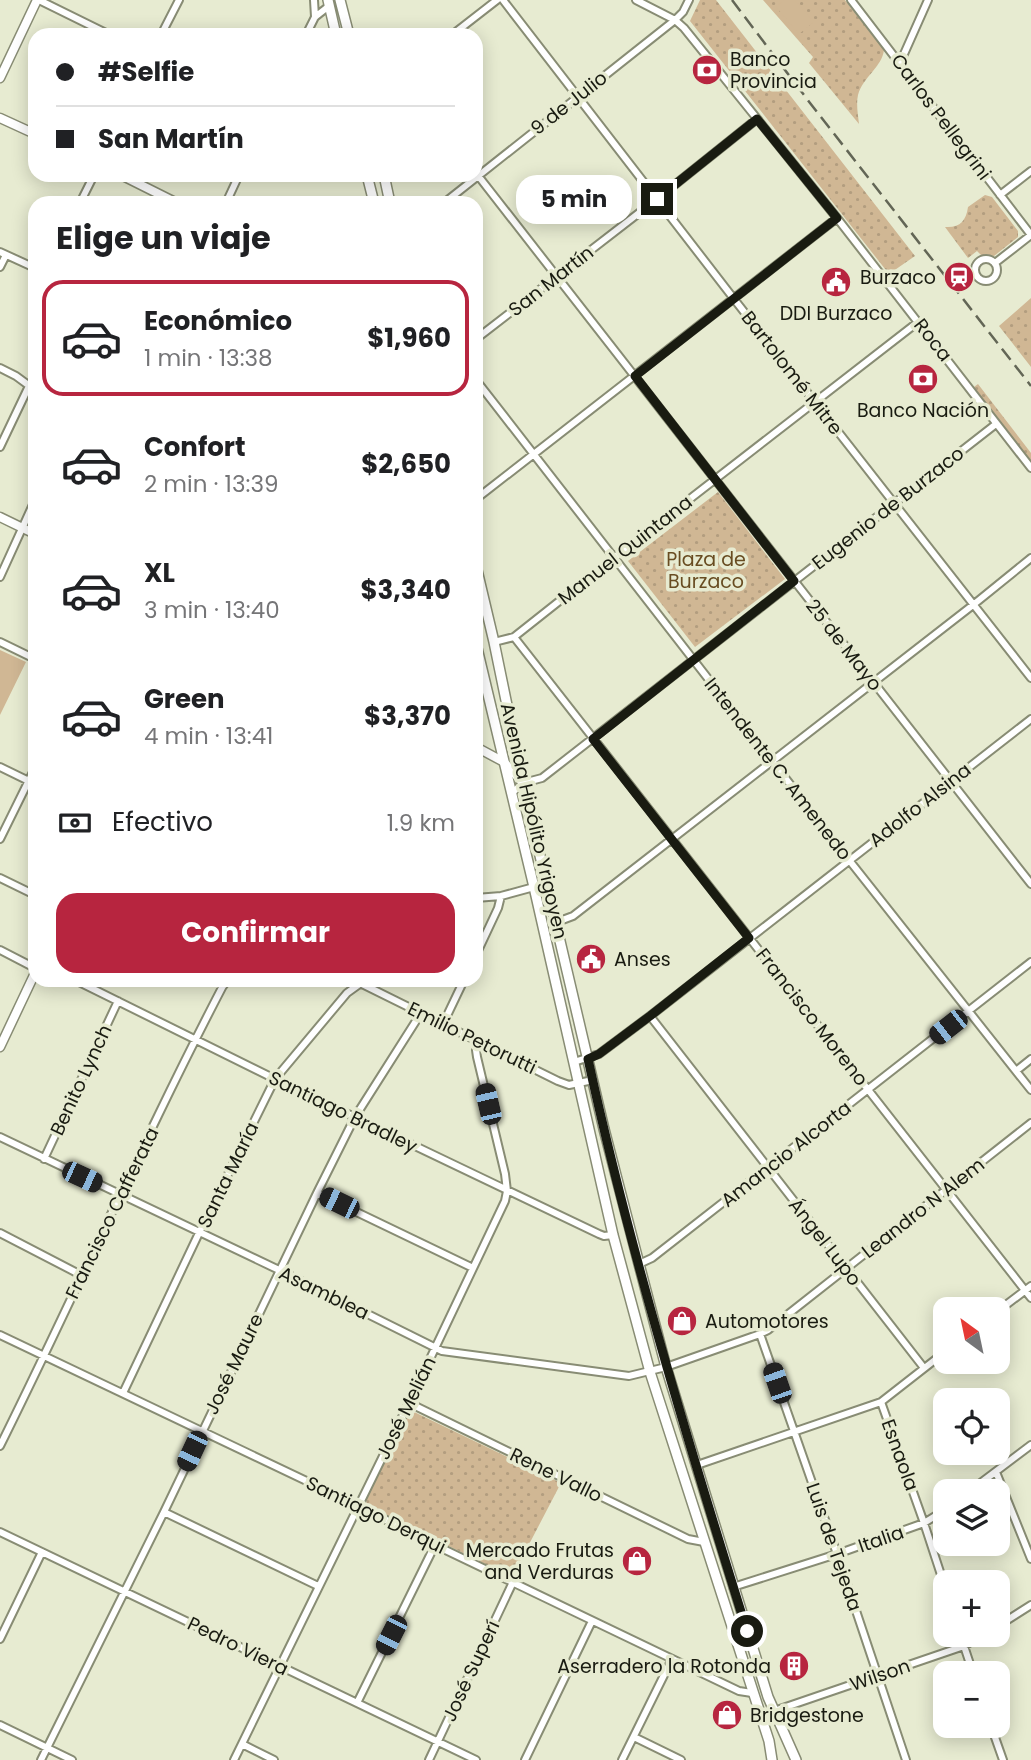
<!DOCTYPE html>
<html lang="es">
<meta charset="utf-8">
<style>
body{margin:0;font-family:Poppins,sans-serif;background:#f2f2f2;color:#202124;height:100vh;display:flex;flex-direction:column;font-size:26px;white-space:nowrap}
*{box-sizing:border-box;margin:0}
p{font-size:23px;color:#757577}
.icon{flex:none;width:38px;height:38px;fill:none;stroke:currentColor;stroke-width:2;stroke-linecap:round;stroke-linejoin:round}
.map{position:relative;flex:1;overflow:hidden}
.details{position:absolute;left:28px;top:196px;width:455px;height:791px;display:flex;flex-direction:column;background:#fff;border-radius:21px;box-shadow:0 4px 18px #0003}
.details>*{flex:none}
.guide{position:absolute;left:28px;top:28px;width:455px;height:154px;border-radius:21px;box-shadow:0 4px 18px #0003;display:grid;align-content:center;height:154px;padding:0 28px;background:#fff}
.needle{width:46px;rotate:327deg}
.buttons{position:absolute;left:933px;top:1297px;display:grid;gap:14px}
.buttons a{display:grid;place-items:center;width:77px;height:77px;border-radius:14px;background:#fff;box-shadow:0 4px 18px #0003;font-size:35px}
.end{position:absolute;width:32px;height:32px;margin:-16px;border:9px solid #191b11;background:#fff;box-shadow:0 0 0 4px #fff}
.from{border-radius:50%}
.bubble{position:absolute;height:49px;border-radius:21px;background:#fff;box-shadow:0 4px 18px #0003;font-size:23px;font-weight:700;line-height:49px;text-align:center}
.car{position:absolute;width:21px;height:42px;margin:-21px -10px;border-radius:9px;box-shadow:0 0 5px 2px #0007;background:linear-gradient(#222 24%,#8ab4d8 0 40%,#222 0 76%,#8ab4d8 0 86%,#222 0)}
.guide b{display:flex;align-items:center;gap:24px;height:66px;font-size:26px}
.guide b+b{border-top:2px solid #e0e0e0}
.guide i{width:18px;height:18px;background:#202124}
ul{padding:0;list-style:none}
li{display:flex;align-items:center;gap:21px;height:116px;margin:0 14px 10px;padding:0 14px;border:4px solid transparent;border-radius:21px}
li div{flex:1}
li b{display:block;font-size:26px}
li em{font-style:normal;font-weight:700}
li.on{border-color:#b7253f}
li>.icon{width:63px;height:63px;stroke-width:1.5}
h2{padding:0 28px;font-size:32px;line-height:84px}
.pay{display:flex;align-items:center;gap:18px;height:77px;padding:0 28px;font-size:26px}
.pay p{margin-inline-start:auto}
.action{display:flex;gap:14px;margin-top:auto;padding:14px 28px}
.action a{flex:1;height:80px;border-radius:21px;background:#b7253f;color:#fff;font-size:28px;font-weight:700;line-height:80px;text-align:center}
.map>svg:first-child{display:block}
.grass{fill:url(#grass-dots)}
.pitch{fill:#d0b794}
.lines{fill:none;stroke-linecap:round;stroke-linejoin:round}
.street-casing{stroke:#888c74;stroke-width:10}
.secondary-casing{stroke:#888c74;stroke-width:11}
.primary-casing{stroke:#888c74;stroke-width:12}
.street{stroke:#fff;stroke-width:6}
.secondary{stroke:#fff;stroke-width:8}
.primary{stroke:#fff;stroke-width:9}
.rail{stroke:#636656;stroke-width:2.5;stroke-dasharray:14 7;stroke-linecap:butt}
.route{stroke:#191b11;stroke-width:9}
.labels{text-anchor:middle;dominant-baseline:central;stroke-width:7;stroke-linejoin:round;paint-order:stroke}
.poi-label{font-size:19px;fill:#191b11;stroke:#e7ebd1;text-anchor:start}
.street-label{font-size:19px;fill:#191b11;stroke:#e7ebd1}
.park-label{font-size:19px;fill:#684c21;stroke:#e7ebd1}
</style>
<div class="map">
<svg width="1031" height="1760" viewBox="0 0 1031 1760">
<defs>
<pattern id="grass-dots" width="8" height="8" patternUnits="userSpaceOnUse" patternTransform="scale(1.75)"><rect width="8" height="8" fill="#d0b794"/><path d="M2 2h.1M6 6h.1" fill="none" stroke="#b29d7f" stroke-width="1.8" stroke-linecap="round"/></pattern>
</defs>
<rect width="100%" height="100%" fill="#e7ebd1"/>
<path class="grass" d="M 700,0 L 716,0 L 915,256 L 889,274 L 690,21 Z
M 763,0 L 845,0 L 884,50 C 882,67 863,77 858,95 C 856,104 858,115 859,124 L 809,63 L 813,57 Z
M 985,195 L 992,197 L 1018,231 L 1018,237 L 994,256 L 981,255 L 977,251 L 968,258 L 945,227 C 960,228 966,221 968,207 Z
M 1031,298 L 1031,367 L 999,326 Z
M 978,384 L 1031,453 L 1031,463 L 974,387 Z
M 718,492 L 785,579 L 695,647 L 628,561 Z
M 410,1410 L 561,1483 L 512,1577 L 367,1506 L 366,1500 Z"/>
<path class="pitch" d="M 784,0 L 795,0 L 814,22 L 799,34 L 776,7 Z
M 0,650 L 26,662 L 0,715 Z"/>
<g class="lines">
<g class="street-casing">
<path id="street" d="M 39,0 L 110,35
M 314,0 L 315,17
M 503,0 L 734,299 L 1031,678
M 636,0 L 675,20 L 684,28 L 837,218 L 1031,468
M 851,0 L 1031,235
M 161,35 L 179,0
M 306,35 L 315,17 L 329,6
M 452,35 L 497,0
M 900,63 L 928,0
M 476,173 L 1031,884
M 1000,195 L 1031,171
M 80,203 L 94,175
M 226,203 L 239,175
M 444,203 L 675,20 L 683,12 L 689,0
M 0,252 L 35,268
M975 270a11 11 0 1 1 22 0a11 11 0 1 1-22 0Z
M 995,263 L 1031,235
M 0,267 L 6,255
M 476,339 L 657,199 L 757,119
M 0,368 L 16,376 L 35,390
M 476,380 L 849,860 L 1031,1090
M 0,447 L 29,386
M 476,499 L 837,218
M 0,577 L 35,500
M 514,637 L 1031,1298
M 0,642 L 35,659
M 494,642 L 514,637 L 615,557 L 918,322
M 0,767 L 35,784
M 512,793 L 523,783 L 542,778 L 996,424
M 0,839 L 35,768
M 0,878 L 35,895
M 476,898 L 501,896 L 534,887
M 557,922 L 573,916 L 973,605 L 1031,558
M 0,950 L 35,968
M 476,955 L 498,908 L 501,896
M 75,980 L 275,1079 L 599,1234 L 604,1236 L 613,1235
M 213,980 L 224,985
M 354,980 L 558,1081 L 569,1085 L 593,1080
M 650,1016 L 924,1368
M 443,1024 L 464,980
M 574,1062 L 599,1054 L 650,1016 L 1031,719
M 1016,1071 L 1031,1059
M 0,1137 L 279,1270 L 442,1351 L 629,1376 L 666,1367 L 760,1334 L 768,1330 L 1031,1123
M 44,1159 L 118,1001
M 317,1193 L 473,1268
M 0,1233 L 81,1275
M 639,1264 L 652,1258 L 1031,962
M 998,1311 L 1031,1286
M 760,1334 L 837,1554 L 906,1760
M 0,1335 L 359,1506 L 435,1545 L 739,1691 L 752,1693
M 123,1393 L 199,1233 L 275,1079 L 347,993 L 365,980
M 881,1402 L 924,1523 L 945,1587
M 409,1403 L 688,1539 L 704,1542
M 0,1446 C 77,1291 146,1133 226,980
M 697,1465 L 881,1402 L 945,1352
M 996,1472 L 1031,1559
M 970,1491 L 1031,1445
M 164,1512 L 318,1586
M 0,1532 L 476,1760
M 733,1587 L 837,1554 L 924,1523 L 945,1510
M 998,1626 L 1031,1605
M 960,1634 L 973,1673
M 0,1639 L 42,1552
M 357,1703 L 435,1545
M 774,1711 L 964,1646 L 984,1634
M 0,1725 L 72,1760
M 991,1726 L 1003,1760
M 634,1737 L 681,1760
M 242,1744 L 274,1760
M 41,1760 L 164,1512 L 317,1193 L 355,1117 L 421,1013
M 234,1760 L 409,1403 L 505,1201 L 507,1191 L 505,1174 L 477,1057 L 476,1050 L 479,1042
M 429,1760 L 513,1582
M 525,1760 L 592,1621
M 622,1760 L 672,1659"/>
</g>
<g class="secondary-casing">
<path id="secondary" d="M 0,78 L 37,0
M 0,118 L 35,134
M 121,175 L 177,203
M 0,517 L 35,534
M 476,747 L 504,762 L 523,783
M 0,1047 L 35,973"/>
</g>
<g class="primary-casing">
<path id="primary" d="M 328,0 L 336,35
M 340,0 L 349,35
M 367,175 L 374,203
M 384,175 L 390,203
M 476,566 L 494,642 L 523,783 L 604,1129 L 639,1264 L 666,1367 L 768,1697 L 796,1760
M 476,644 L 534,887 L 613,1235 L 650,1372 L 769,1741 L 772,1760"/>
</g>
<use href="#street" class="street"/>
<use href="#secondary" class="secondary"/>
<use href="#primary" class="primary"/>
<path class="rail" d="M 732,0 L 810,103 L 1031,386"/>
</g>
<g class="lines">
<path class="route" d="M 657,199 L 757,119 L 837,218 L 635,376 L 794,581 L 593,739 L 749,938 L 650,1016 L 599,1054 L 588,1059 C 630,1252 688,1442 747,1631"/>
</g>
<defs>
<g id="bank-disc" transform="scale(1.575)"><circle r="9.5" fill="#b7253f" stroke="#e7ebd1"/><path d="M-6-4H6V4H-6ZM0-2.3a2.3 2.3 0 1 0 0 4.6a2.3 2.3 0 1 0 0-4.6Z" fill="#fff"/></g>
<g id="station-disc" transform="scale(1.575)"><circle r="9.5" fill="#b7253f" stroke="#e7ebd1"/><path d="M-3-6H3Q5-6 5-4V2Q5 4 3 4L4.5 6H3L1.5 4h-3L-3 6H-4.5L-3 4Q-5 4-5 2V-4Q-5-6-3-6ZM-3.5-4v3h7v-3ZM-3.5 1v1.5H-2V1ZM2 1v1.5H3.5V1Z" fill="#fff"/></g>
<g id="civic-disc" transform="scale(1.575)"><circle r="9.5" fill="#b7253f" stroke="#e7ebd1"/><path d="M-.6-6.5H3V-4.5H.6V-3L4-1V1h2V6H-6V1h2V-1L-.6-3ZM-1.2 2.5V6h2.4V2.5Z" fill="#fff"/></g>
<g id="shop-disc" transform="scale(1.575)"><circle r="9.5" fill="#b7253f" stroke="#e7ebd1"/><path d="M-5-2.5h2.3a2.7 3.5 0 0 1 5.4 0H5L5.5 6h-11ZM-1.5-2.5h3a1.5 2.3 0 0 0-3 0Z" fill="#fff"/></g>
<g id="building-disc" transform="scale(1.575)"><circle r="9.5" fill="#b7253f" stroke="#e7ebd1"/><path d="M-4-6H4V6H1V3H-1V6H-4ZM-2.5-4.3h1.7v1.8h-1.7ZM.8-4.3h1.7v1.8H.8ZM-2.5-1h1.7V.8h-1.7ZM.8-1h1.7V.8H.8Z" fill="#fff"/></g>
</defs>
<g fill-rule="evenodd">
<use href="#bank-disc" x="707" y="70"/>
<use href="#station-disc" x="959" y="277"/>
<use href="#civic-disc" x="836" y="282"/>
<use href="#bank-disc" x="923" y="379"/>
<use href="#civic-disc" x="591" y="959"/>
<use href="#shop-disc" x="682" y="1321"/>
<use href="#shop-disc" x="637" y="1561"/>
<use href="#building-disc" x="794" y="1666"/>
<use href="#shop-disc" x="727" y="1715"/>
</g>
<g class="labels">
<g class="poi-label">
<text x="730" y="59">Banco<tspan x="730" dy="22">Provincia</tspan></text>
<text x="936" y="277" text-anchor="end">Burzaco</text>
<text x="836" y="313" text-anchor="middle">DDI Burzaco</text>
<text x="923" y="410" text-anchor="middle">Banco Nación</text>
<text x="614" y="959">Anses</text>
<text x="705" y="1321">Automotores</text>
<text x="614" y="1550" text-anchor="end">Mercado Frutas<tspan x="614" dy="22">and Verduras</tspan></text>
<text x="771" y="1666" text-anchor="end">Aserradero la Rotonda</text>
<text x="750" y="1715">Bridgestone</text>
</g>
<g class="street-label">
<text transform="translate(569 103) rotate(-38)">9 de Julio</text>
<text transform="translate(941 117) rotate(53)">Carlos Pellegrini</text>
<text transform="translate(551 281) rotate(-38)">San Martín</text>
<text transform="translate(933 340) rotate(52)">Roca</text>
<text transform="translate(792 373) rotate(52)">Bartolomé Mitre</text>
<text transform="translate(888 508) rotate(-38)">Eugenio de Burzaco</text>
<text transform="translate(625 550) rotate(-38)">Manuel Quintana</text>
<text transform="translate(844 645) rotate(52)">25 de Mayo</text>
<text transform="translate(778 769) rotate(52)">Intendente C. Amenedo</text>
<text transform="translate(920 805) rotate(-38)">Adolfo Alsina</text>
<text transform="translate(534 821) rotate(77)">Avenida Hipólito Yrigoyen</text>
<text transform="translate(812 1017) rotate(52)">Francisco Moreno</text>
<text transform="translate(472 1038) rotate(26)">Emilio Petorutti</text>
<text transform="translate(81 1080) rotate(-65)">Benito Lynch</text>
<text transform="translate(343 1112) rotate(26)">Santiago Bradley</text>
<text transform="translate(786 1154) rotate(-38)">Amancio Alcorta</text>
<text transform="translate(228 1175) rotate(-64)">Santa María</text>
<text transform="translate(923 1208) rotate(-38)">Leandro N Alem</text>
<text transform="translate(112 1213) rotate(-64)">Francisco Cafferata</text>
<text transform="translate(825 1242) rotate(52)">Ángel Lupo</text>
<text transform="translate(324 1293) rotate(26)">Asamblea</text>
<text transform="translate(234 1364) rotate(-64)">José Maure</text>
<text transform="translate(406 1408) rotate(-64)">José Melián</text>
<text transform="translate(900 1455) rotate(70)">Esnaola</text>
<text transform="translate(556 1475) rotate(26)">Rene Vallo</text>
<text transform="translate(376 1515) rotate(26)">Santiago Derqui</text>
<text transform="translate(881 1539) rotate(-19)">Italia</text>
<text transform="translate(834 1547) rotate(71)">Luis de Tejeda</text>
<text transform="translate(238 1646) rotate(26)">Pedro Viera</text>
<text transform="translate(471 1671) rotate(-65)">José Superí</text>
<text transform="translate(880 1675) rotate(-19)">Wilson</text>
</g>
<g class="park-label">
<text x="706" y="559">Plaza de<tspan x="706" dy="22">Burzaco</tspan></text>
</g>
</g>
</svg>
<div class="buttons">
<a><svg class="needle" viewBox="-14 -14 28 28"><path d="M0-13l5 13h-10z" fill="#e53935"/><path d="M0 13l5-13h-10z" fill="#757577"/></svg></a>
<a><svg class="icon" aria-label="locate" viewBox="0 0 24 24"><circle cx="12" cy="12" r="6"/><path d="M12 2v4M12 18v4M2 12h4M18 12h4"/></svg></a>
<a><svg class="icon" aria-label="layers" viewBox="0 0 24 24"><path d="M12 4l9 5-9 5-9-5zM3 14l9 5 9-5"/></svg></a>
<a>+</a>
<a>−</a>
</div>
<i class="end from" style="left:747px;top:1631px"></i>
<i class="end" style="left:657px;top:199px"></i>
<div class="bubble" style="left:516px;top:175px;width:116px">5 min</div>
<i class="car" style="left:948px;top:1027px;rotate:232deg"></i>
<i class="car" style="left:488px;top:1104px;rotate:347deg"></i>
<i class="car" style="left:82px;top:1177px;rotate:115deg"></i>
<i class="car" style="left:339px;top:1203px;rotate:296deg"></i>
<i class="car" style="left:777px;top:1383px;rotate:341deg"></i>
<i class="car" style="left:192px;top:1451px;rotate:205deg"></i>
<i class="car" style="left:391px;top:1635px;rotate:207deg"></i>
<div class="guide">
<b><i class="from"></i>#Selfie</b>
<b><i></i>San Martín</b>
</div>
<section class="details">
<h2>Elige un viaje</h2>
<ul>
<li class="on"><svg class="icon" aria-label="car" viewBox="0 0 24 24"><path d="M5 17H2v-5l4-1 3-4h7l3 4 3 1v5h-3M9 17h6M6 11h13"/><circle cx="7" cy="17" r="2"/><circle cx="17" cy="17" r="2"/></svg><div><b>Económico</b><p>1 min · 13:38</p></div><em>$1,960</em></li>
<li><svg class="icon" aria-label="car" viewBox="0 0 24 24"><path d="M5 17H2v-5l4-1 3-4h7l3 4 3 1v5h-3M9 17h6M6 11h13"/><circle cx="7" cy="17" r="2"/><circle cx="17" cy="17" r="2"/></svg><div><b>Confort</b><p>2 min · 13:39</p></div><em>$2,650</em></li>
<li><svg class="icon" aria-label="car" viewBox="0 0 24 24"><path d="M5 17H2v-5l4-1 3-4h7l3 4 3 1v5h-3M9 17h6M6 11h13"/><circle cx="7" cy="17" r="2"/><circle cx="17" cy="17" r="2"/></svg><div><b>XL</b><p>3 min · 13:40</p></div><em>$3,340</em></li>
<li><svg class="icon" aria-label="car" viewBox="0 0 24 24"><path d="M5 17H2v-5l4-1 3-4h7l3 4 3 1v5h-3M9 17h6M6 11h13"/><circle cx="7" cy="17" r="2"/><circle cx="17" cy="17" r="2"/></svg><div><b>Green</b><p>4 min · 13:41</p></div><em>$3,370</em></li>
</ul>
<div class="pay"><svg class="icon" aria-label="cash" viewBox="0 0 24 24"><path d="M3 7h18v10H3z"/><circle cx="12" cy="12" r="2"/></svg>Efectivo<p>1.9 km</p></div>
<div class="action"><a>Confirmar</a></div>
</section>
</div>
